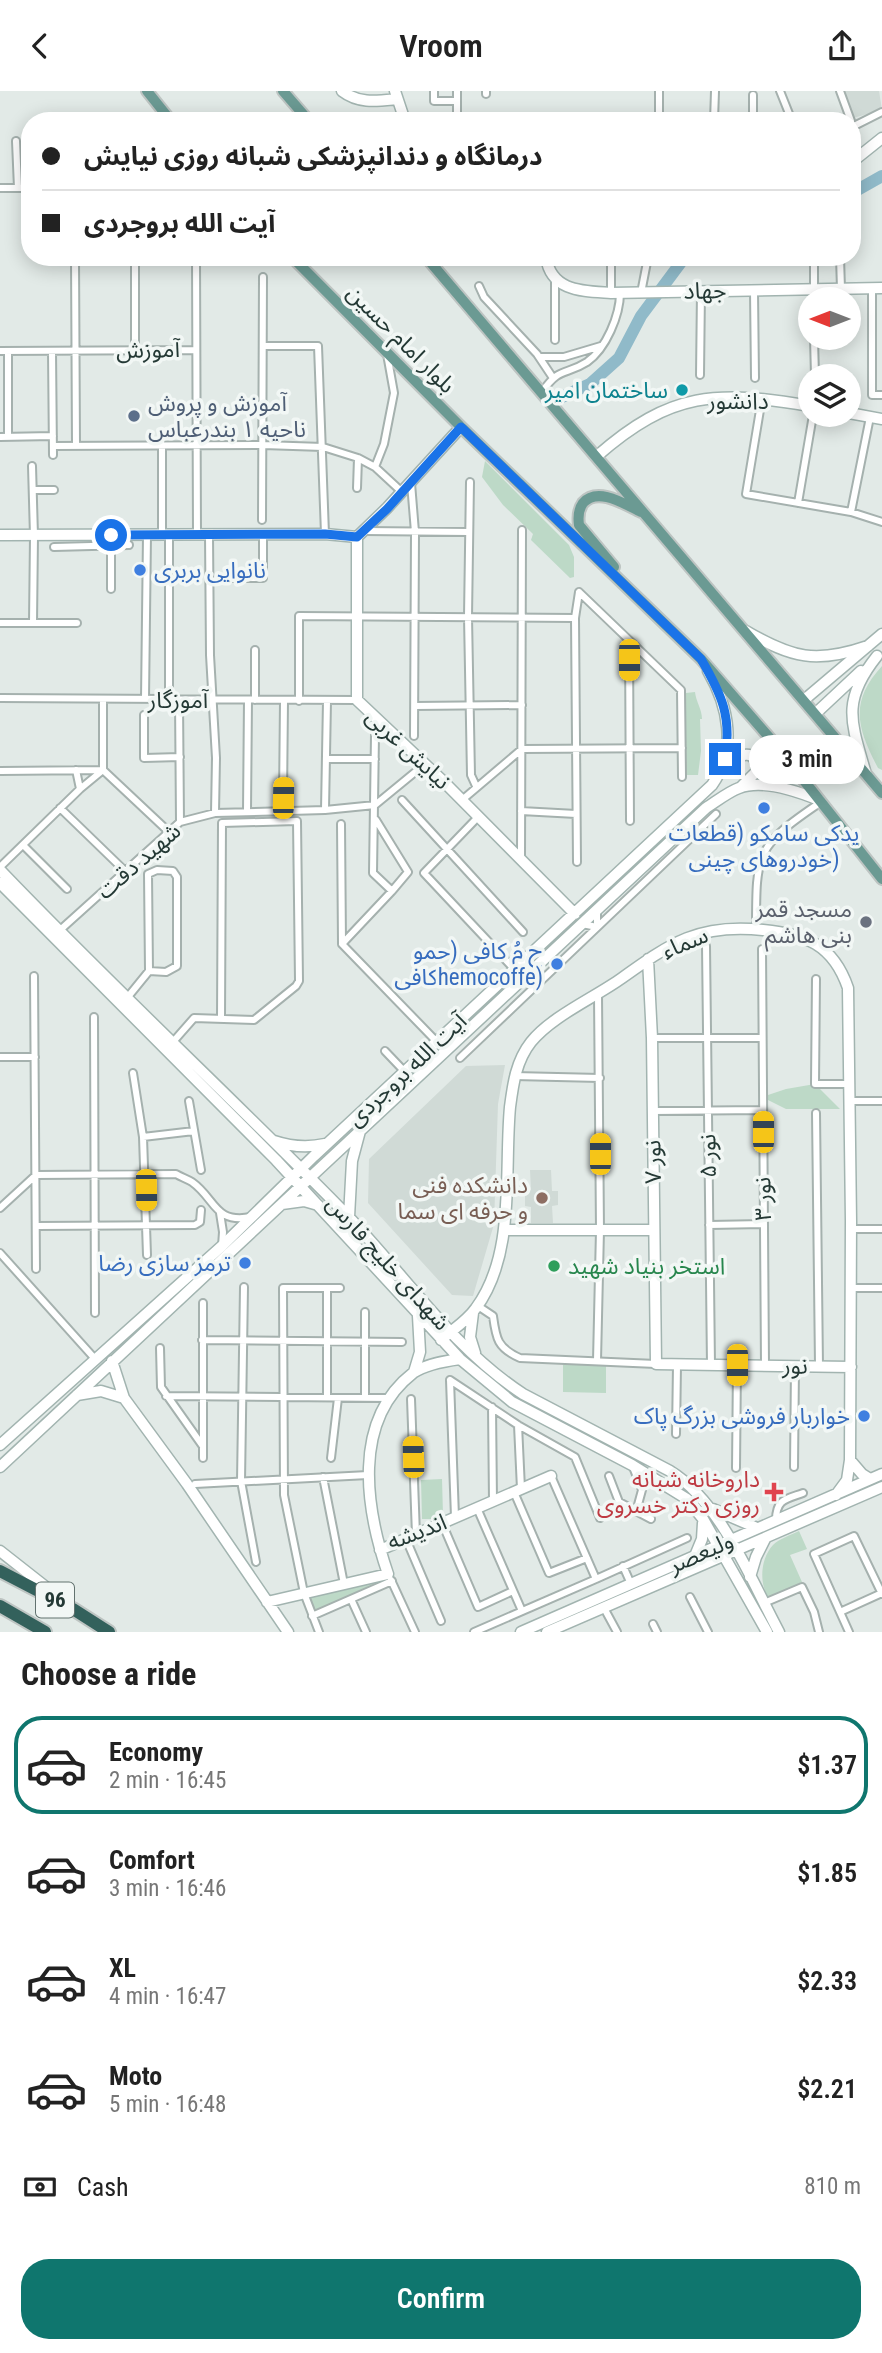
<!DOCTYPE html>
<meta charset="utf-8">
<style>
body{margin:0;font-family:"Roboto Condensed","Noto Sans Arabic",sans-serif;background:#f6f6f6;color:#222;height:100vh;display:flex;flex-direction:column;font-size:26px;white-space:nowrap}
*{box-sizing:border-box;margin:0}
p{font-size:23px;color:#767676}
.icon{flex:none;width:38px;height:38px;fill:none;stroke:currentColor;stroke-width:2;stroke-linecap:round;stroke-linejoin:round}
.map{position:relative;height:1541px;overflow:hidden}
.sheet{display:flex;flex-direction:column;background:#fff;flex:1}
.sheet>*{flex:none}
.hud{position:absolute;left:21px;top:21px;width:840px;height:154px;border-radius:28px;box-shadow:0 4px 18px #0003;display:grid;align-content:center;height:154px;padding:0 21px;background:#fff}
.needle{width:46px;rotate:270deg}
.controls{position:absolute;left:798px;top:196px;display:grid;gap:14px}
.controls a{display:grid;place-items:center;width:63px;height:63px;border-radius:50%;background:#fff;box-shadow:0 4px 18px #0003;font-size:35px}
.end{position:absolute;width:32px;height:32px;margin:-16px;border:9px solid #1a73e8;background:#fff;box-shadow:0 0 0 4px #fff}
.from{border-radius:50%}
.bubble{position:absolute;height:49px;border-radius:24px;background:#fff;box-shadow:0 4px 18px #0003;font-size:23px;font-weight:600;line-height:49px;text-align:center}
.car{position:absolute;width:21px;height:42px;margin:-21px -10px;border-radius:9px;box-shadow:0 0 5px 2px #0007;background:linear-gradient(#f5c518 24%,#345 0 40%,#f5c518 0 76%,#345 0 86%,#f5c518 0)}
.hud b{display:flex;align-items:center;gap:24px;height:66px;font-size:26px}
.hud b+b{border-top:2px solid #e0e0e0}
.hud i{width:18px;height:18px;background:#222}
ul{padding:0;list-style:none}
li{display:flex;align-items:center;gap:21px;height:98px;margin:0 14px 10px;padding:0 7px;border:4px solid transparent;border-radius:28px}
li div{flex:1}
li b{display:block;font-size:26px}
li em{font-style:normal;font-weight:600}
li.current{border-color:#0f766e}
li>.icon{width:63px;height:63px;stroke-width:1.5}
h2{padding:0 21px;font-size:32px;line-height:84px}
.pay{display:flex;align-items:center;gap:18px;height:77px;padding:0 21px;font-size:26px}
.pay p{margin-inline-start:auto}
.cta{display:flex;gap:14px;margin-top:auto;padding:14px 21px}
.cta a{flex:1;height:80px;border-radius:28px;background:#0f766e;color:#fff;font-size:28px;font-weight:600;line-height:80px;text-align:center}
header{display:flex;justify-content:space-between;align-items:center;height:91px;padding:0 21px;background:#fff;font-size:32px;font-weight:600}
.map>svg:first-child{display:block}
.built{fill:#d0dad6}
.green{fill:#bdd9c7}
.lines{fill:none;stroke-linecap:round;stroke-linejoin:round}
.river{stroke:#90bac9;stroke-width:12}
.street-casing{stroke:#a5b1ae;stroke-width:10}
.secondary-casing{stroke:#a2b4b0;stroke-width:13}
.primary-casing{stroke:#bdc4c2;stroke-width:14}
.highway-casing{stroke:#bdc4c2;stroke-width:16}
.street{stroke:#fff;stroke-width:6}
.secondary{stroke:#fff;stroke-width:10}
.primary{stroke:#6b9a93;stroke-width:10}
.highway{stroke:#33615c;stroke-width:12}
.route{stroke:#1a73e8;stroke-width:9}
.culture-dot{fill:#0f9aa8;stroke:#f2f7f5;stroke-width:2.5}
.service-dot{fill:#5c6f8a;stroke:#f2f7f5;stroke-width:2.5}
.shop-dot{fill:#3f7fe0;stroke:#f2f7f5;stroke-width:2.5}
.worship-dot{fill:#6b7280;stroke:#f2f7f5;stroke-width:2.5}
.education-dot{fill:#8d6e63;stroke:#f2f7f5;stroke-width:2.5}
.leisure-dot{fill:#2e9e5b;stroke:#f2f7f5;stroke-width:2.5}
.health-dot{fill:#e0444e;stroke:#f2f7f5;stroke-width:2.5}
.labels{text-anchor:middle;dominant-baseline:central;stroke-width:7;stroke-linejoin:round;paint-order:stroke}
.shield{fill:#f2f7f5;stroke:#62726f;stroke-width:2}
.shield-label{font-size:21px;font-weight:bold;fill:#243935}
.street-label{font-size:23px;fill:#243935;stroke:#f2f7f5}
.culture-label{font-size:23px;fill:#0d838f;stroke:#f2f7f5;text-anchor:end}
.service-label{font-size:23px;fill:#4e5e75;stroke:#f2f7f5;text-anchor:start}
.shop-label{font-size:23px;fill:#366cbe;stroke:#f2f7f5;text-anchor:end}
.worship-label{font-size:23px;fill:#5b616d;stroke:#f2f7f5;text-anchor:end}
.education-label{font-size:23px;fill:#785e54;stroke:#f2f7f5;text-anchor:end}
.leisure-label{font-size:23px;fill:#27864d;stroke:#f2f7f5;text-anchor:start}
.health-label{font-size:23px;fill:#be3a42;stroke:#f2f7f5;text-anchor:end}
</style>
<header><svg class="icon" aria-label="back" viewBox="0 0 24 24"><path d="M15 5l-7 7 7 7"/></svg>Vroom<svg class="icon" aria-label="share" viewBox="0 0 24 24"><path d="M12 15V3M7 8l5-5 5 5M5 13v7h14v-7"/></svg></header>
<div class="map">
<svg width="882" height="1541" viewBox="0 0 882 1541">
<rect width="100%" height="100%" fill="#e2eae7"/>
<path class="built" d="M 843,0 L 879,0 L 882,19 L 853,27 Z
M 505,974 L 498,1013 L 494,1133 L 473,1205 L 452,1204 L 368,1112 L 369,1068 L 466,975 Z
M 530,1079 L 551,1079 L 552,1100 L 558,1100 L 558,1114 L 552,1115 L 553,1132 L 531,1132 L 531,1116 L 525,1115 L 525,1100 L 531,1099 Z"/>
<path class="green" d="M 485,370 L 569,454 L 574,466 L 574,486 L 570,487 L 531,449 L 533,443 L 503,414 L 482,386 Z
M 882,575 L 882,679 L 878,677 C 857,637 849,611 882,575 Z
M 695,601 C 696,611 702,618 702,628 L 700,628 L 701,660 L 698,684 L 685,684 L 686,602 Z
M 815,993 L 840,1018 L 786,1018 L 762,1006 L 786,998 Z
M 563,1273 L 606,1275 L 606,1302 L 563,1301 Z
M 442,1388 L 443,1424 L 437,1428 L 422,1428 L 421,1389 Z
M 799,1440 L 807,1458 L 790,1464 L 802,1491 L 769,1508 C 759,1493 760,1468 773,1454 C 779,1448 791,1444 799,1440 Z
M 378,1489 L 380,1494 L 316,1520 L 307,1503 Z"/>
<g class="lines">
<path class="river" d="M 852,102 L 882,85
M 562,306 L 590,293 L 619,267 L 641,225 L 685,166"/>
<g class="street-casing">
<path id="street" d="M 434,0 L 434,10 L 457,10
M 486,0 L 486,3
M 659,0 L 659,30
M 780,0 L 792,30
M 840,0 L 851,30
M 753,4 L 753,30
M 486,29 L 659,29
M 457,30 L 457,0
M 714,30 L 715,0
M 852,36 L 882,21
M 16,50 L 18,97
M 0,97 L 30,97
M 75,166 L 76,354
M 135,166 L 135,259
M 196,166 L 197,444
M 611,166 L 611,202
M 814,166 L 814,208
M 840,166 L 841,198
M 555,188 L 555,249
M 479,195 L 484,206 L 537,263 L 553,287
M 872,198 L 872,304 L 882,304
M 754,200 L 755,287
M 641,202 L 648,166
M 814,247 L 815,285
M 263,255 L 318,255 L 325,443
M 0,260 L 195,259
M 8,260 L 8,346
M 52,260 L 53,364
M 539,266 L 564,266 L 601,255
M 700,284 L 701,200
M 542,301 C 560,275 565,285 587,271 C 606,258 620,224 620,202
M 762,307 L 746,403 L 851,421 L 882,431
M 0,346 L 53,345
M 162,354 L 162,444
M 53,355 L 263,354 L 323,356 L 358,367 L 375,376 L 402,401
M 32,375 L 34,445 L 33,532
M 375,376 L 384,353 L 394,302 L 387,263
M 470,391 L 468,526 L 471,684 L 476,695
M 411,392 L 415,441 L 414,645
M 357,397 L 358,367
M 33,399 L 54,399
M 798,412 L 813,324
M 851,421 L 870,326
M 262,429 L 263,186
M 364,440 L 469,441
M 111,444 L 111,498
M 169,444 L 169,609
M 209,444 L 210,564 L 216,667 L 215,722
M 54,456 L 129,454
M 232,487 L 263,487 L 263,444
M 579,501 L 681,599 L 682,686
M 0,532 L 77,532
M 629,550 L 630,730
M 0,607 L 357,609
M 145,608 L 147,444
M 103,609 L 103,679 L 169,741
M 179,609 L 180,731
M 255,609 L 255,559
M 299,610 L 299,525 L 575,527
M 415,615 L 522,614
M 144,624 L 144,667 L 180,666
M 326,668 L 375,668
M 76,679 L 80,698
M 0,680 L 103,679
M 283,707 L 284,610
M 402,709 L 523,841
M 462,709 L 522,658 L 682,657
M 60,717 L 125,780
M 325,719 L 327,610
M 247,720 L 248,609
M 521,720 L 576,723
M 478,726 L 424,782 L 515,879
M 376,729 L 408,781 L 392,800
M 341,733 L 342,853 L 437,951
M 23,754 L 67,798
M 521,767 L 522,439
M 577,771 L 575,527 L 579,501
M 0,776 L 80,698 L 103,679
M 582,833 L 597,836 L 597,819
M 756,838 C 756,761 756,755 821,711
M 59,840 L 180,731 L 215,722 L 325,719 L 375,714 L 425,673
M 342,853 L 392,800 L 373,782 L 375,644
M 706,855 L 711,1274
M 762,858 L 765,1275
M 34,885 L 36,1178
M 816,888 L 815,993 L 848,993
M 127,907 L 149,880 L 148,783 L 157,779 L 173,780 L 177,786 L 177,875 L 166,881 L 149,880
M 94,926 L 95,1222
M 652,947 L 762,947
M 172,952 L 194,927 L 254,929 L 296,895 L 299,890 L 297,730 L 222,732 L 221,928
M 385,960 L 405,981
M 0,966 L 35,966
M 460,967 L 716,723
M 133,982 L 143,1046 L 147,1164
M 514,985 L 600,987
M 189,1010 L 201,1079
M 848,1010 L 882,1010
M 653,1020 L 763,1019
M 816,1022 L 819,1275
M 143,1046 L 194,1040
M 0,1117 L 36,1084 L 176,1083 C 181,1086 187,1088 192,1091 C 216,1108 214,1133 251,1126
M 220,1122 L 223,1141 L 222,1155
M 709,1134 L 764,1133
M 37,1135 L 195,1134 L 200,1131 L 201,1119
M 851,1138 L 882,1138
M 0,1162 L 96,1269
M 244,1196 L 241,1390 L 256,1471
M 327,1197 L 327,1306
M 851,1197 L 882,1197
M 203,1212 L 203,1367
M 478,1215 L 493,1225 C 496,1247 497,1257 520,1267 L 656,1273
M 202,1249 L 402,1251
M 160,1257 L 161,1296 L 202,1354
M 597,1270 L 600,1139 L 598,904
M 450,1289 L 518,1334 L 575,1366 L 600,1427
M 450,1289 L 455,1426
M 166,1305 L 390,1307
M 365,1307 L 365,1221
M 411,1308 L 416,1444
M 492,1316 L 493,1410
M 518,1334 L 521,1398
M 676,1343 L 677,1274
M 331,1367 L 338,1307
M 633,1376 L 642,1399 L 636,1421
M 794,1376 L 795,1275
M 736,1377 L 737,1274
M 609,1385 L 619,1411 L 651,1428
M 323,1386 L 344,1493
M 195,1393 L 368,1384
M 514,1401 L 549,1482 L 587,1467
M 477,1417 L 522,1520
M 776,1429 C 776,1408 786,1408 803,1402
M 442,1432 L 478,1516 L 513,1500
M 406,1448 L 441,1530
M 623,1475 L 631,1493
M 596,1488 L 687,1447
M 391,1489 L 415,1541
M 690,1506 L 708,1541
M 351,1508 L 366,1541
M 764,1512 L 802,1496 L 814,1521 L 819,1541
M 604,1517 L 617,1541
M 840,1521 L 882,1502
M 312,1525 L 392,1490
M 653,1533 L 657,1541
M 319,1541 L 304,1502 L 284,1404 L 283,1197 L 340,1197
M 474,1541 L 596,1488 L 551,1385
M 849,1541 L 814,1463 L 854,1445 L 882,1503"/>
</g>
<g class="secondary-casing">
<path id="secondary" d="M 342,0 C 359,13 377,10 397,8
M 395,0 L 405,30
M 852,71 L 882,47
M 546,166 C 551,201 583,200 611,202 L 882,197
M 849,322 L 882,328
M 597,365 C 671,300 717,299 810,315
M 0,444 L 325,443 L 357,446 L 387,417 L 461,336
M 357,446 L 357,609 L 446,693 L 575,823
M 746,540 C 792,567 816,573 868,555
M 804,609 L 882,543
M 815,623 L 861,580
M 723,674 C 737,666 756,653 757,680 L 742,695
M 866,683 C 851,631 841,610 877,565
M 0,779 C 111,895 229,1004 342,1119 C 402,1180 450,1255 523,1303 L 670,1380 C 721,1411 751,1489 779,1541
M 0,792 L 276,1069 L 460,1268 L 512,1311 L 632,1374 L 687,1408 L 703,1428 L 767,1541
M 648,868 L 652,947 L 656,1273 L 851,1276
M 274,1050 C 292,1056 307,1057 325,1053
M 282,1113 L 304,1110 L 318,1114
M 349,1126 L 352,1070 L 360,1040
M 504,1139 L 654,1139
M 473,1222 L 470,1246 L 475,1262
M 441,1249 C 452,1239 467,1230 476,1217 C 516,1163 504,1081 510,1016 C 513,993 516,970 531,951 C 552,925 594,907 622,887 C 671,852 699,832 763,839 C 805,843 833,853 848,897 L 851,1130 L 850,1369 L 847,1389 L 836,1404
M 112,1270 L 124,1307 L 187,1393 L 288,1541
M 414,1281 L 420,1261 L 418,1225
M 77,1304 L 101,1300 L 124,1307
M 0,1354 L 222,1155 L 314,1065 L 712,694 C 737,659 729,616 708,580
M 850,1369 L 862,1383 L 870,1388
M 0,1376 L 706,717 C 717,710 728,701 739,697 C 762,688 797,700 819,709
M 713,1418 L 757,1437
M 380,1459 L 551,1385
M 0,1460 L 56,1504
M 695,1465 L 702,1448 L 703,1432
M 750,1486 L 756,1466 L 765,1448
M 267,1511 L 388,1483 C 366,1419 351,1330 413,1282 C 426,1273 445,1270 460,1268
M 521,1541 L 882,1383
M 547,1541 L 882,1396"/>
</g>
<g class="primary-casing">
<path id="primary" d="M 147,0 L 171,30
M 283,0 L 309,30
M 292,166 L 461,336 L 701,568 L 775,653 L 882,788
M 426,166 L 882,702
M 614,476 L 579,434 C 578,427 578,419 583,412 C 598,395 626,414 641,421"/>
</g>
<g class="highway-casing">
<path id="highway" d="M 0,1480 L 73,1518 L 109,1541
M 0,1515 L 45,1541"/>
</g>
<use href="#street" class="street"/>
<use href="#secondary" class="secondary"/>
<use href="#primary" class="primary"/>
<use href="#highway" class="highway"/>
</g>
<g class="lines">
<path class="route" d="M 111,444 L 325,443 L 357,446 L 387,418 L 461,336 L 701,568 C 722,604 732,626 725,668"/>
</g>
<circle class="culture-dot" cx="682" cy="299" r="7"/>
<circle class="service-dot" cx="134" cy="325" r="7"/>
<g class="shop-dot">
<circle cx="140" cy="479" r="7"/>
<circle cx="764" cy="717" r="7"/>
<circle cx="557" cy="873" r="7"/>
<circle cx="245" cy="1172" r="7"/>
<circle cx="864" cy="1325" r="7"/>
</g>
<circle class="worship-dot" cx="866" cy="831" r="7"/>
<circle class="education-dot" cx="542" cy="1107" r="7"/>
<circle class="leisure-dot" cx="554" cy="1175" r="7"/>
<path class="health-dot" d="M770.5 1390.5h7v7h7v7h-7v7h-7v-7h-7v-7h7z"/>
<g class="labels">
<rect class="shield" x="36" y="1491.5" width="38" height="35" rx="5"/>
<g class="shield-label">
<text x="55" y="1509">96</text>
</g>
<g class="street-label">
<text transform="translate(705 200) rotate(-1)">جهاد</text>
<text transform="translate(401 248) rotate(45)">بلوار امام حسین</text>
<text transform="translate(148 259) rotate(-1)">آموزش</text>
<text x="738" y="310">دانشور</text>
<text x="178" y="609">آموزگار</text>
<text transform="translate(408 658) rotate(43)">نیایش غربی</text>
<text transform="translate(139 770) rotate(-41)">شهید دقت</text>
<text transform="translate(685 852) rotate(-23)">سماء</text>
<text transform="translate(407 979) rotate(-43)">آیت الله بروجردی</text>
<text transform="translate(708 1065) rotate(-91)">نور ۵</text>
<text transform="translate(653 1071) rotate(-91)">نور ۷</text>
<text transform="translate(763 1108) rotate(-91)">نور ۳</text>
<text transform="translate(388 1172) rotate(48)">شهدای خلیج فارس</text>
<text transform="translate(795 1275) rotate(1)">نور</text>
<text transform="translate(417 1441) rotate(-21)">اندیشه</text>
<text transform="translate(701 1462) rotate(-24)">ولیعصر</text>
</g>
<g class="culture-label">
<text x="668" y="299">ساختمان امیر</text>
</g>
<g class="service-label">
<text x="148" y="312">آموزش و پروش<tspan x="148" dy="26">ناحیه ۱ بندرعباس</tspan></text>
</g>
<g class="shop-label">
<text x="154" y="479" text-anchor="start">نانوایی بربری</text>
<text x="764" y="742" text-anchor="middle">یدکی سامکو (قطعات<tspan x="764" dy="26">خودروهای چینی)</tspan></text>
<text x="543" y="860">حِ مُ کافی (حمو<tspan x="543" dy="26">کافیhemocoffe)</tspan></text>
<text x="231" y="1172">ترمز سازی رضا</text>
<text x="850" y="1325">خواربار فروشی بزرگ پاک</text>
</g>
<g class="worship-label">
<text x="852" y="818">مسجد قمر<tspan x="852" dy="26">بنی هاشم</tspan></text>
</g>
<g class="education-label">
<text x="528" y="1094">دانشکده فنی<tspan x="528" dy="26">و حرفه ای سما</tspan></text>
</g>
<g class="leisure-label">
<text x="568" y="1175">استخر بنیاد شهید</text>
</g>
<g class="health-label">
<text x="760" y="1388">داروخانه شبانه<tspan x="760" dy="26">روزی دکتر خسروی</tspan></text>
</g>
</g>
</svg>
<div class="controls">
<a><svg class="needle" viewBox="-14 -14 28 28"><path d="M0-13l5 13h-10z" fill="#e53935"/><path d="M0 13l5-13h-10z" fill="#767676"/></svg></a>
<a><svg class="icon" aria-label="layers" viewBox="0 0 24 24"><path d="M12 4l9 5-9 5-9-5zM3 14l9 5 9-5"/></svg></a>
</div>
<i class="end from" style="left:111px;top:444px"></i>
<i class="end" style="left:725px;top:668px"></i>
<div class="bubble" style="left:749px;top:644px;width:116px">3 min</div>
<i class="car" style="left:629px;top:569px;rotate:180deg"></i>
<i class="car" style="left:283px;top:707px;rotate:1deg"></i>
<i class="car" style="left:763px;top:1041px;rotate:0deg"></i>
<i class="car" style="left:600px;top:1063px;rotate:0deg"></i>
<i class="car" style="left:146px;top:1099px;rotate:179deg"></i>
<i class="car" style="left:737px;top:1274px;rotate:180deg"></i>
<i class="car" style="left:413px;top:1366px;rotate:358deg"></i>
<div class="hud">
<b><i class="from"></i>درمانگاه و دندانپزشکی شبانه روزی نیایش</b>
<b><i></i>آیت الله بروجردی</b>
</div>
</div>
<section class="sheet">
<h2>Choose a ride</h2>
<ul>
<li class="current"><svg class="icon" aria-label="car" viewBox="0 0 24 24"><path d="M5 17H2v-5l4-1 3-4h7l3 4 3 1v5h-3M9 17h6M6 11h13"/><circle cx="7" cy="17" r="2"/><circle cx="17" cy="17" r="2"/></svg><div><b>Economy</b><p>2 min · 16:45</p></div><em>$1.37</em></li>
<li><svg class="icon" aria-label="car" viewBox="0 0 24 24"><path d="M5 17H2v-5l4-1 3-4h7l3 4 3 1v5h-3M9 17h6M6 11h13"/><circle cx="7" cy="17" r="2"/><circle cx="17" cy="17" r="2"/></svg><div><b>Comfort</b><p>3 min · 16:46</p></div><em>$1.85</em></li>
<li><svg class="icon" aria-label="car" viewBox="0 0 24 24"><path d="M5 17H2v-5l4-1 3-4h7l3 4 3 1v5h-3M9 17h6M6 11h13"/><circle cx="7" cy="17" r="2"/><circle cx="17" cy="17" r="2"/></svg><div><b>XL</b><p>4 min · 16:47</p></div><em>$2.33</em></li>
<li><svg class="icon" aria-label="car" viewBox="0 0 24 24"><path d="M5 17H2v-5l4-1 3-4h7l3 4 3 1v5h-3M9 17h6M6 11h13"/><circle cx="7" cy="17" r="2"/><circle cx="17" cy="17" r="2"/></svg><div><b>Moto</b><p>5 min · 16:48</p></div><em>$2.21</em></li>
</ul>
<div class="pay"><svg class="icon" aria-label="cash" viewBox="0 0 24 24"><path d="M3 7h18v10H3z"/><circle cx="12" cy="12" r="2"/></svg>Cash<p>810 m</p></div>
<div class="cta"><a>Confirm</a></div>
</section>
